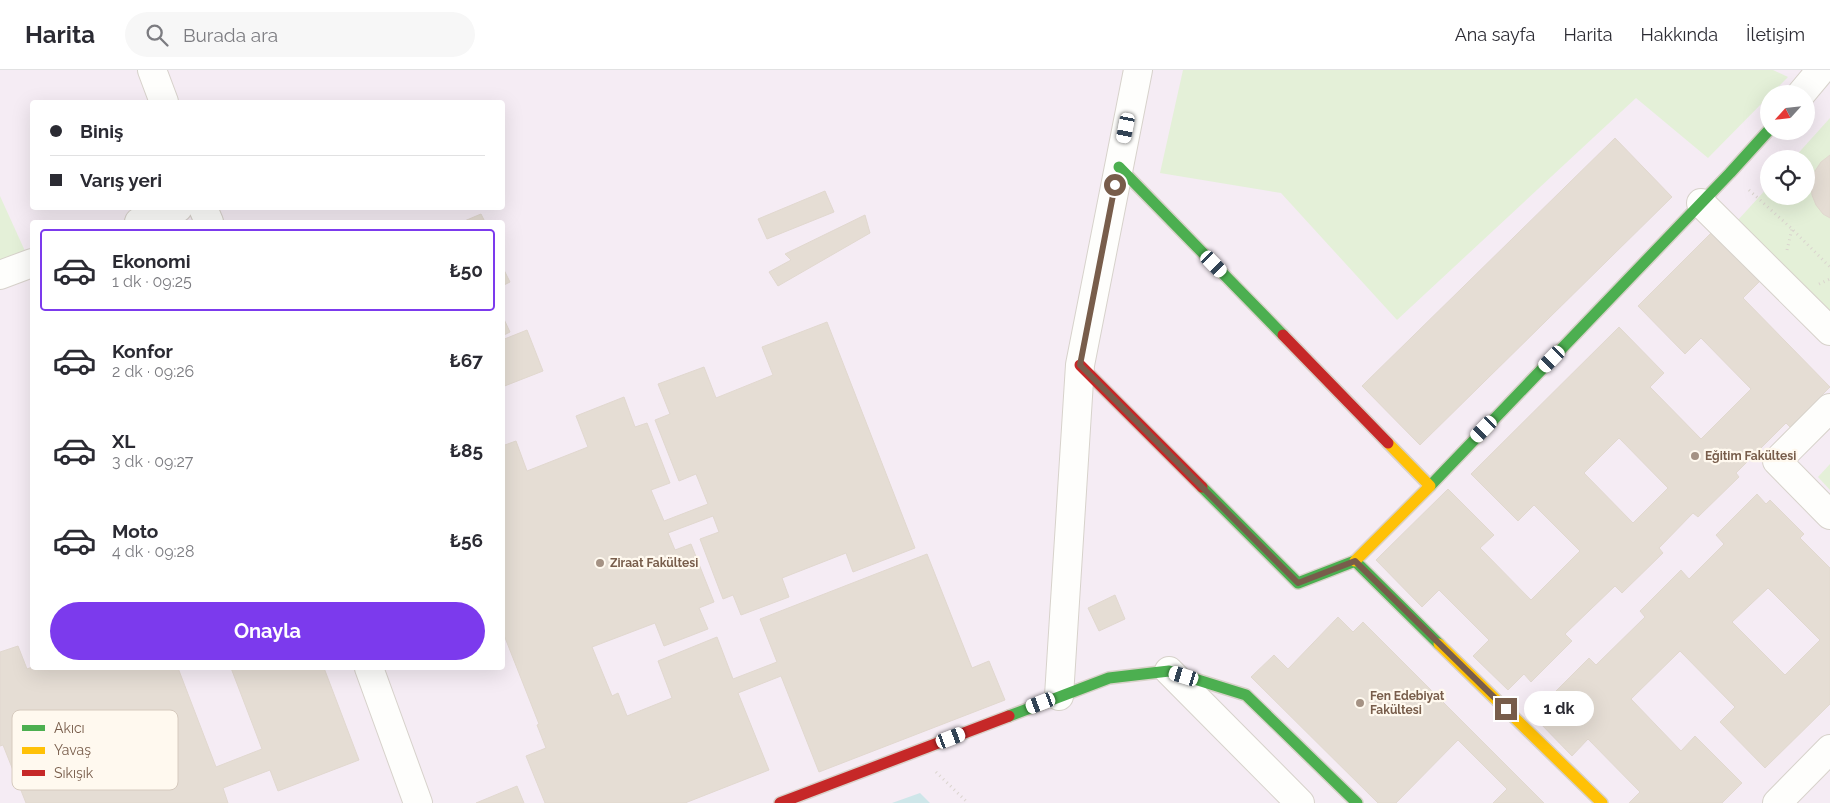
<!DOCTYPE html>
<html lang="tr">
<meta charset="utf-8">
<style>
body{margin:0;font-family:Raleway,sans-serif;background:#f7f7f7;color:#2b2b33;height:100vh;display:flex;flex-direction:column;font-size:19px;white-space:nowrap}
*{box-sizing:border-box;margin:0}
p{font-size:16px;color:#7c7c81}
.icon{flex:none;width:28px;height:28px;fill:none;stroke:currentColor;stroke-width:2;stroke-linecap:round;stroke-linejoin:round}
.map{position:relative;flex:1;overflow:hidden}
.drawer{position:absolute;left:30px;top:150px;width:475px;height:450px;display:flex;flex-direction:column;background:#fff;border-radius:5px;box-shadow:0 5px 20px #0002}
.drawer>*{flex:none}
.top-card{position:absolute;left:30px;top:30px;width:475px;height:110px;border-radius:5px;box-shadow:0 5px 20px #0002;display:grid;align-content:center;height:110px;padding:0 20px;background:#fff}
.needle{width:32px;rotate:243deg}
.fabs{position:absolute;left:1760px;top:15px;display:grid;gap:10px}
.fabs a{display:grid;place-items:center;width:55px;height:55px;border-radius:50%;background:#fff;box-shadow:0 5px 20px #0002;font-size:25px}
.end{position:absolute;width:22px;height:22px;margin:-11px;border:6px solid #785d4b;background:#fff;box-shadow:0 0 0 2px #fff}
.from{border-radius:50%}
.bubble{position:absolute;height:35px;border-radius:18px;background:#fff;box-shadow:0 5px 20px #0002;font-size:16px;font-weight:700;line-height:35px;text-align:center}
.car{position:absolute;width:15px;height:30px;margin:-15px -8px;border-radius:6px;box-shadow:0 0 4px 1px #0007;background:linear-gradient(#fff 24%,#345 0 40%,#fff 0 76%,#345 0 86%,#fff 0)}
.top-card b{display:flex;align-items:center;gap:18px;height:48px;font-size:19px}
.top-card b+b{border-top:1px solid #e1e1e2}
.top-card i{width:12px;height:12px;background:#2b2b33}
ul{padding:9px 0 0;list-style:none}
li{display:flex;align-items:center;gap:15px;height:82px;margin:0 10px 8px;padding:0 10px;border:2px solid transparent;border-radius:5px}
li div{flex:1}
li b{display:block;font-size:19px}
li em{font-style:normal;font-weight:700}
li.on{border-color:#7c3aed}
li>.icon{width:45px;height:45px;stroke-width:1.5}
.action{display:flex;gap:10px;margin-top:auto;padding:10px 20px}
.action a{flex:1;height:58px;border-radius:30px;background:#7c3aed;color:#fff;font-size:20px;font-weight:700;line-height:58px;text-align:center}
header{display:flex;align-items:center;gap:30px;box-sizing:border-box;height:70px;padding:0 25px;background:#fff;border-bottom:1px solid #e1e1e2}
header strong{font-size:24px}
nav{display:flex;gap:28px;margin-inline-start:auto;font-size:18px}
.search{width:350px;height:45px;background:#f7f7f7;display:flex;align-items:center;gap:12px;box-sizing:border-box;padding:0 18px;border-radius:28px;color:#7c7c81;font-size:19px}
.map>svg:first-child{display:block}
.education{fill:#f5ecf4;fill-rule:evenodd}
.green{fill:#e4f0d8}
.water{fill:#cee6e9}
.building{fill:#e5ddd4;stroke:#e1d8cf;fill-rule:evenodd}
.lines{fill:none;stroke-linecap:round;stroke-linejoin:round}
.street-casing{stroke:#d7d2cb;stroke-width:30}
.fast-casing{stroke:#d8d1c9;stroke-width:14}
.slow-casing{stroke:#d8d1c9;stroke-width:14}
.jam-casing{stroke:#d8d1c9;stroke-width:14}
.path{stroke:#dad4ce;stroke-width:3;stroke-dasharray:1 4;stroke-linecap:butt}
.street{stroke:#fefefc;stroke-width:28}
.fast{stroke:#4caf50;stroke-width:11}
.slow{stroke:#ffc107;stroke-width:11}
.jam{stroke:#c62828;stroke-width:11}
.route{stroke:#785d4b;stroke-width:6}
.poi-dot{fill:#a59284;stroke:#fff9ef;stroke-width:2}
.labels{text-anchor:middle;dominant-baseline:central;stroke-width:4.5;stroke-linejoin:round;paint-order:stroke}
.poi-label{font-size:12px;font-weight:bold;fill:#785d4b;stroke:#fff9ef;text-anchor:start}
.key{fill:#fff9ef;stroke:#d6cabe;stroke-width:1}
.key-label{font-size:14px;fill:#785d4b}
</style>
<header>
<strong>Harita</strong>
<div class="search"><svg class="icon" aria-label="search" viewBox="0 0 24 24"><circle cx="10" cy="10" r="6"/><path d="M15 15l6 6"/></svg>Burada ara</div>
<nav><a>Ana sayfa</a><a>Harita</a><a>Hakkında</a><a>İletişim</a></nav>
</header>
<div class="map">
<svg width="1830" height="733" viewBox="0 0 1830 733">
<rect width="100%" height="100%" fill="#f8f5ed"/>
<path class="education" d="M 0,0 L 1830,0 L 1830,733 L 0,733 ZM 1769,24 L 1806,24 L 1806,61 L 1769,61 ZM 32,32 L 502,32 L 502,138 L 32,138 ZM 1769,89 L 1806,89 L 1806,126 L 1769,126 ZM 32,152 L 502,152 L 502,598 L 32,598 Z"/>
<path class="green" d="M 1183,0 L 1773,0 L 1788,7 L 1771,24 L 1769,24 L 1769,26 L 1708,88 L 1636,28 L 1397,250 L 1281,123 L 1160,103 Z
M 1830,48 L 1830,246 L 1738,150 L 1769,116 L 1769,126 L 1806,126 L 1806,89 L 1793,89 Z
M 0,126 L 25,181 L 0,191 Z
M 1830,394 L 1830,420 L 1818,407 Z"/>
<path class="water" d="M 920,723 L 930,733 L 892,733 Z"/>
<path class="building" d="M 1615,68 L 1672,127 L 1420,375 L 1362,316 Z
M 1830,85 L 1830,148 L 1823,144 L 1816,135 L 1812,125 L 1811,113 L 1815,101 L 1821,92 Z
M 825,121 L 834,142 L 767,169 L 758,149 Z
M 481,144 L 485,152 L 462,152 Z
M 865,145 L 870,163 L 778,216 L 769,202 L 791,190 L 785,184 Z
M 1715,159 L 1763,208 L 1743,228 L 1830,317 L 1790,357 L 1786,353 L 1736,403 L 1739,407 L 1698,447 L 1693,443 L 1659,478 L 1663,483 L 1622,523 L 1615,516 L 1565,564 L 1572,571 L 1531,612 L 1524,604 L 1508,620 L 1473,586 L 1489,570 L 1439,520 L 1422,537 L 1376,490 L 1448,419 L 1494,465 L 1480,478 L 1531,530 L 1580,481 L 1534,435 L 1518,451 L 1471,404 L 1619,257 L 1664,303 L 1650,317 L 1701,369 L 1751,319 L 1701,268 L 1685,284 L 1638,236 ZM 1619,368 L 1668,418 L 1633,453 L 1584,403 Z
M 502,196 L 510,212 L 502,216 Z
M 502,245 L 510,262 L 502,266 Z
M 827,252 L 915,478 L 853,502 L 846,483 L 782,508 L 789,527 L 741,545 L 733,525 L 723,529 L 700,469 L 719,462 L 713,446 L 668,463 L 675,480 L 691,474 L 714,532 L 699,538 L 708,559 L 664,576 L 655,553 L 592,577 L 612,626 L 618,623 L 627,646 L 672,628 L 658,591 L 717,567 L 733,609 L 777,592 L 760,549 L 927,484 L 972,598 L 989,591 L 1005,630 L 819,702 L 781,606 L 738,623 L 769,700 L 685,733 L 545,733 L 526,686 L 546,678 L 537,655 L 539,654 L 502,560 L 502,376 L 516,371 L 527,401 L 588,377 L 576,346 L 624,327 L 635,357 L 647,353 L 670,413 L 651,420 L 664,451 L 708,434 L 696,404 L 679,411 L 655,350 L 670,344 L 658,314 L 704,297 L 716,328 L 773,305 L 762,277 Z
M 527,260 L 543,301 L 502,317 L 502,270 Z
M 1757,424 L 1766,434 L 1770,430 L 1804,464 L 1800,468 L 1830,498 L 1830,634 L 1765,698 L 1720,652 L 1735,637 L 1680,581 L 1631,629 L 1681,681 L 1695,666 L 1742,713 L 1722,733 L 1629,733 L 1640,722 L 1588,669 L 1572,686 L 1538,651 L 1554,635 L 1548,629 L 1589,588 L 1596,595 L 1645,547 L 1640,541 L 1681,500 L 1689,509 L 1724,474 L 1716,465 ZM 1768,518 L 1820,570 L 1785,605 L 1732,552 Z
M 1115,525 L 1125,549 L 1099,561 L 1088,538 Z
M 1338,547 L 1353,562 L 1363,552 L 1544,733 L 1493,733 L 1507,719 L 1458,670 L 1396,733 L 1378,733 L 1251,607 L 1274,585 L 1288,599 Z
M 18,576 L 27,599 L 32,597 L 178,598 L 216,697 L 262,679 L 231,598 L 324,598 L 359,690 L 278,721 L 270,700 L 223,718 L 228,733 L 26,733 L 3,675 L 0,676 L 0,582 Z
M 517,716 L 524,733 L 476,733 Z"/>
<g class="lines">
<g class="street-casing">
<path id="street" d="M 152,0 L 164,32
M 1801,24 L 1821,0
M 1701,133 L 1830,261
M 203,138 L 209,152
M 139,152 L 178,138
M 0,205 L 32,193
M 1830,338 L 1777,391 L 1830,445
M 369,598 L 418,733
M 1169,601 L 1300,733
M 1059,626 L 1080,295 L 1138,0
M 1777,733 L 1830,679"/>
</g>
<g class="fast-casing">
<path id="fast" d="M 1119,97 L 1283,265
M 1430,416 L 1730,103 L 1769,60
M 1202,417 L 1298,513 L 1355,491 L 1439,574
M 1009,646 L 1109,608 L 1169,601 L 1246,625 L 1357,733"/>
</g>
<g class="slow-casing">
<path id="slow" d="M 1355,491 L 1430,416 L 1388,373
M 1439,574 L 1602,733"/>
</g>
<g class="jam-casing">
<path id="jam" d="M 1283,265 L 1388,373
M 1080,295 L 1202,417
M 780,733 L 1009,646"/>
</g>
<path class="path" d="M 1749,120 L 1792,159 L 1830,197
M 1787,180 L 1792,159
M 1819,214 L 1830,209
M 936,702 L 968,733"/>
<use href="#street" class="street"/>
<use href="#fast" class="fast"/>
<use href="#slow" class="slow"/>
<use href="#jam" class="jam"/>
</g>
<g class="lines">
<path class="route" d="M 1115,115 L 1080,295 L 1298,513 L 1355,491 L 1506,639"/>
</g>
<g class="poi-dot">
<circle cx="1695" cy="386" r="5"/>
<circle cx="600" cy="493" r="5"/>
<circle cx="1360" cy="633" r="5"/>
</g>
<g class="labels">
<g class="poi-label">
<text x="1705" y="386">Eğitim Fakültesi</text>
<text x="610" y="493">Ziraat Fakültesi</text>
<text x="1370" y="626">Fen Edebiyat<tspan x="1370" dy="14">Fakültesi</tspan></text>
</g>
</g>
<rect x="12" y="640" width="166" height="80" rx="8" class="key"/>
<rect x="22" y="655" width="23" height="6" fill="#4caf50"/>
<rect x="22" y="677" width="23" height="7" fill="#ffc107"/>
<rect x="22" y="700" width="23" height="6" fill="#c62828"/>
<g class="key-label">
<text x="54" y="663">Akıcı</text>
<text x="54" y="685">Yavaş</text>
<text x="54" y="708">Sıkışık</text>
</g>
</svg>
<div class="fabs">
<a><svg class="needle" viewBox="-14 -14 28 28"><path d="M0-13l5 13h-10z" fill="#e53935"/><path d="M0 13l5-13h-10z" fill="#7c7c81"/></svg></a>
<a><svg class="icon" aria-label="locate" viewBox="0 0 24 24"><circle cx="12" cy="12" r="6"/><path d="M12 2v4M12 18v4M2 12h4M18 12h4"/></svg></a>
</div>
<i class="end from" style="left:1115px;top:115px"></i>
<i class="end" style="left:1506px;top:639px"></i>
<div class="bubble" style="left:1524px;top:621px;width:70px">1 dk</div>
<i class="car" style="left:1126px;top:58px;rotate:191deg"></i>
<i class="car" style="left:1214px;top:194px;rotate:136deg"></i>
<i class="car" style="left:1552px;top:289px;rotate:224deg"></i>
<i class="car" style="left:1484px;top:359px;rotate:224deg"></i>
<i class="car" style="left:1184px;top:606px;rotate:287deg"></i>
<i class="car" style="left:1041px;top:633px;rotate:249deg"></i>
<i class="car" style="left:951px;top:668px;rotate:69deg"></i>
<div class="top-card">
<b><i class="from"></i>Biniş</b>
<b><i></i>Varış yeri</b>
</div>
<section class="drawer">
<ul>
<li class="on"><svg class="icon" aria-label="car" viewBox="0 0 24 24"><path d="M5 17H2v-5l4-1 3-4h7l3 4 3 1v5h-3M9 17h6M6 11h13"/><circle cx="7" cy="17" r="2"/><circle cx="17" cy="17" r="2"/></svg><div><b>Ekonomi</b><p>1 dk · 09:25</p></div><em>₺50</em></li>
<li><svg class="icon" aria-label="car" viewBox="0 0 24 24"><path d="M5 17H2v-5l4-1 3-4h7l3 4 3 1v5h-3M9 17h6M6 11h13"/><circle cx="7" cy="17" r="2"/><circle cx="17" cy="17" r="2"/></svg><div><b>Konfor</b><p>2 dk · 09:26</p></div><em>₺67</em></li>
<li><svg class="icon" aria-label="car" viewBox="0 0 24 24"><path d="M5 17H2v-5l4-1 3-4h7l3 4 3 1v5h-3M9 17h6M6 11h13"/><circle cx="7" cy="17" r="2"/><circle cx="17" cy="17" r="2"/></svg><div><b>XL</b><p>3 dk · 09:27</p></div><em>₺85</em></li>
<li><svg class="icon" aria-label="car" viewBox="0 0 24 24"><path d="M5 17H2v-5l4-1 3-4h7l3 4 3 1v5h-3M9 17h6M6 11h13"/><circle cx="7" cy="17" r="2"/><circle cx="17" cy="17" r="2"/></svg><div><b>Moto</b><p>4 dk · 09:28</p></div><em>₺56</em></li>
</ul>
<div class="action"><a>Onayla</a></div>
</section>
</div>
